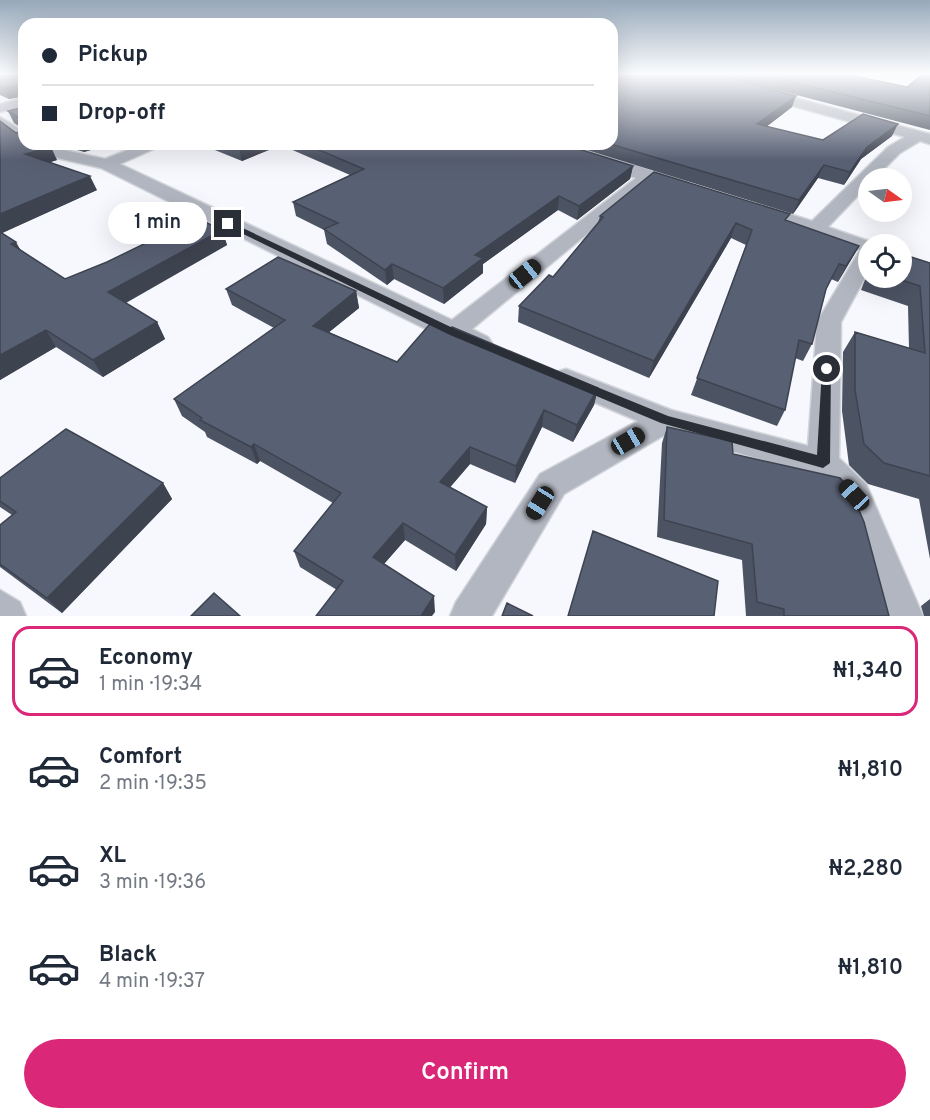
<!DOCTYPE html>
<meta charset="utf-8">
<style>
body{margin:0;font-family:Overpass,sans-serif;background:#f2f2f3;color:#1f2937;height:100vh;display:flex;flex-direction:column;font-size:22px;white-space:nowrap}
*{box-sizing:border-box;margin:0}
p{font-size:20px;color:#747a83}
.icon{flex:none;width:33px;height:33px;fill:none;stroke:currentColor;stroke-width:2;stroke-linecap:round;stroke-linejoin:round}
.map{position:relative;height:616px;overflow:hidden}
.sheet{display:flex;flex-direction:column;background:#fff;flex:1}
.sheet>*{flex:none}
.guide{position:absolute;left:18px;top:18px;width:600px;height:132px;border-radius:18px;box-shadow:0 6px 24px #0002;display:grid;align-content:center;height:132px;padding:0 24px;background:#fff}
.needle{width:39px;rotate:104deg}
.fabs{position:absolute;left:858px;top:168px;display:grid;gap:12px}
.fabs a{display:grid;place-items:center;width:54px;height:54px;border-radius:50%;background:#fff;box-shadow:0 6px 24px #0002;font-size:30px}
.end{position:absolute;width:27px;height:27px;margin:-14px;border:8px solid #2a2e36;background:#fff;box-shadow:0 0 0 3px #fff}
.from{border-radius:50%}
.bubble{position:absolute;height:42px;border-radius:21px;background:#fff;box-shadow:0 6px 24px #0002;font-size:20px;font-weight:600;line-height:42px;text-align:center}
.car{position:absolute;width:18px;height:36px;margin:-18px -9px;border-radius:8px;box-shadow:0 0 4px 2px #0007;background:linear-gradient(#222 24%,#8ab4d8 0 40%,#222 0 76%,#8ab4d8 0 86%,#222 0)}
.guide b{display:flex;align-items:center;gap:21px;height:57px;font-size:22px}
.guide b+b{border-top:2px solid #e0e1e3}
.guide i{width:15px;height:15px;background:#1f2937}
ul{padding:10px 0 0;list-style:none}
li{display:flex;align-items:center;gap:18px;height:90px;margin:0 12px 9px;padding:0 12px;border:3px solid transparent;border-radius:18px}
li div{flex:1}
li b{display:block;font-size:22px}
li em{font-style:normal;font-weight:600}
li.selected{border-color:#db2777}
li>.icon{width:54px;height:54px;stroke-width:1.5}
.cta{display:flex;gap:12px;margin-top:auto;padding:12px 24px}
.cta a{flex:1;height:69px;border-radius:36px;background:#db2777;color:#fff;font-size:24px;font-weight:600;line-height:69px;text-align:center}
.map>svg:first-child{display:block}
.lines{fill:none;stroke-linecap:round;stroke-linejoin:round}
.minor-casing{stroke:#d1d4d9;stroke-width:3}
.minor{fill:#b2b6c0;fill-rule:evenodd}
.wall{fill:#4c5363}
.shaded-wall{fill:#3e4350}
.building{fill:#586073;stroke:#3e4350;stroke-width:1.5}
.route{fill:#2a2e36}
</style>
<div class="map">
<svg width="930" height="616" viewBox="0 0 930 616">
<rect width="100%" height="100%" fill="#f6f8fd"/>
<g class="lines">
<g class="minor-casing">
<path id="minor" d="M 762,89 L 930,134 L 930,144 L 920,141 L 900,153 L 875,178 L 868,178 L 868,185 L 828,227 L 877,244 L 868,244 L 868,272 L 841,322 L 839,458 L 866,484 L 923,616 L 883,616 L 840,504 L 813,474 L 668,433 L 564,494 L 492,616 L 450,616 L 456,602 L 540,474 L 638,421 L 556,386 L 552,379 L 556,372 L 566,369 L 671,410 L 808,446 L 817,322 L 860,250 L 750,214 L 748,210 L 757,204 L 812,221 L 888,147 L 905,137 L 757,96 L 757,90 Z
M 24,98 L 24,106 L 0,112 L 0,104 Z
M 0,117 L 24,132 L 24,144 L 0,128 Z
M 28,144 L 49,144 L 64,150 L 105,159 L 143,144 L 165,144 L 120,164 L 452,320 L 636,178 L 539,147 L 536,144 C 587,144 639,168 687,182 L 690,186 L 681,191 L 652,183 L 639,191 L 472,329 L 488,337 L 492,343 L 488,349 L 479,352 L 444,338 L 101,168 L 53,157 Z
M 0,590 L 20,602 L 26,616 L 0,616 Z"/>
</g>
<use href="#minor" class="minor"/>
</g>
<path class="wall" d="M 0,73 L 24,73 L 24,106 L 20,97 L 9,99 L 0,95 Z
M 612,73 L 839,73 L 907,87 L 930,73 L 930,130 L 731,78 L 792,107 L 766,127 L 823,140 L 892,136 L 861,159 L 844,185 L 818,178 L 793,214 L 568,144 L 612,144 Z
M 24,107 L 24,144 L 57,160 L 50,162 L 97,190 L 2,233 L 21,250 L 65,279 L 222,230 L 227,245 L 126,303 L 157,322 L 165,339 L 103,377 L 56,347 L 0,380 L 0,121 L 16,133 L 21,132 L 20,127 L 14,123 L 8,111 Z
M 57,144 L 110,144 L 84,152 Z
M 200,144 L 563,144 L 633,166 L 630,179 L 577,220 L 558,210 L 483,264 L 483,273 L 444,304 L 394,279 L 387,285 L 327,244 L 324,230 L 296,216 L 293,202 L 350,175 L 281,145 L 242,161 Z
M 600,216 L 787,221 L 859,246 L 838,282 L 831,279 L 826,290 L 812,344 L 803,361 L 795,358 L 785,410 L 777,426 L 691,395 L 746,245 L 731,238 L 649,378 L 518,322 L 519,306 L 553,277 L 598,223 Z
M 930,263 L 930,559 L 919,499 L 868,484 L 849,465 L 842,411 L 843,352 L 855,332 L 909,349 L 908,306 L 861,290 L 868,272 L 868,278 L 902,278 Z
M 226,289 L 356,291 L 359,308 L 329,332 L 397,362 L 449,332 L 598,388 L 594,405 L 573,442 L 542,427 L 515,483 L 470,464 L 450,487 L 487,507 L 486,524 L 456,571 L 405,540 L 384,564 L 435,612 L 337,590 L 300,567 L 294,551 L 333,503 L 260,461 L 257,464 L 207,437 L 205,432 L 182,416 L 174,399 L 274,328 L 232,305 Z
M 667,427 L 733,454 L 889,616 L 746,616 L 742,560 L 657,537 L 662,443 Z
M 0,478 L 163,483 L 172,499 L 62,613 L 0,567 L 0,525 L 12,515 L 0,507 Z
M 930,599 L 930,616 L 924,616 L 921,606 Z"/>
<path class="shaded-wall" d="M 20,85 L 24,96 L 9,99 L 4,88 Z
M 796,96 L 792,107 L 753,137 L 757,124 Z
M 898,124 L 892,136 L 861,159 L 844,185 L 850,172 L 867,147 Z
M 80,144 L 110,144 L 84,152 Z
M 249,144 L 281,144 L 281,145 L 242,161 L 239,148 Z
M 51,147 L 57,160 L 33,168 L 25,154 Z
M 824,165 L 818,178 L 793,214 L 799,200 Z
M 633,166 L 630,179 L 577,220 L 579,206 Z
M 90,176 L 97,190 L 0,234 L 0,214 Z
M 559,196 L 558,210 L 483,264 L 483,273 L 444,304 L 443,288 L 475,255 Z
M 736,223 L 731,238 L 649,378 L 654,361 Z
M 222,230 L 227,245 L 116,308 L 108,292 Z
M 16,242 L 25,258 L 11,244 Z
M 859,246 L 851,260 L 838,282 L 846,266 Z
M 392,264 L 394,279 L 387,285 L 385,270 Z
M 356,291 L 359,308 L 317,342 L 313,326 Z
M 157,322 L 165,339 L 103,377 L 93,360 Z
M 46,330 L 56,347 L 0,380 L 0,355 Z
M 598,388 L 594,405 L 573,442 L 577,425 Z
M 544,410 L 542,427 L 515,483 L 516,466 Z
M 254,444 L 260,461 L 257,464 L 251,447 Z
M 470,447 L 470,464 L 441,498 L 440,482 Z
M 163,483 L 172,499 L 62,613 L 47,598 Z
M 487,507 L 486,524 L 456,571 L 455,555 Z
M 403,523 L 405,540 L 376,573 L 373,557 Z
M 434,596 L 435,612 L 432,616 L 421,616 Z"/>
<path class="building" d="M 0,73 L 24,73 L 24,99 L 19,97 L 20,85 L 4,88 L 0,87 Z
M 612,73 L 714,73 L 796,96 L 757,124 L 823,140 L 863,114 L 898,124 L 867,147 L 850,172 L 824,165 L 799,200 L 610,144 L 612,144 Z
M 757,73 L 839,73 L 907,87 L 924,73 L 930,73 L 930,116 Z
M 24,107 L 24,130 L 20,130 L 19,118 L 8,111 Z
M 0,121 L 16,133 L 19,132 L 24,134 L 24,144 L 45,144 L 51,147 L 25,154 L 90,176 L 0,214 Z
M 229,144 L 249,144 L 239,148 Z
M 305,144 L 563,144 L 633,166 L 579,206 L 559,196 L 475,255 L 483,258 L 443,288 L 392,264 L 385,270 L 324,229 L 338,223 L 293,202 L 364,169 Z
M 654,172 L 790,214 L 785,220 L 859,246 L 846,266 L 839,264 L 826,289 L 812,344 L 799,340 L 785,410 L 697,378 L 752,230 L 736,223 L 654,361 L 519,306 L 549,275 L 553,277 L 603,217 L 600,216 Z
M 197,218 L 222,230 L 108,292 L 157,322 L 93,360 L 46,330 L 0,355 L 0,232 L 16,242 L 11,244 L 65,279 L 107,262 Z
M 902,254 L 930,263 L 930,476 L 884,463 L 864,444 L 855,390 L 855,332 L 925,353 L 920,286 L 895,278 L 902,278 Z
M 278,257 L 356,291 L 313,326 L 397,362 L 430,324 L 449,332 L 452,327 L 598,388 L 577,425 L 544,410 L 516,466 L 470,447 L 440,482 L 487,507 L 455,555 L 403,523 L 373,557 L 434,596 L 421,616 L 316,616 L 343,581 L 294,551 L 341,493 L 254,444 L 251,447 L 200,420 L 202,418 L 174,399 L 285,320 L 226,289 Z
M 667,427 L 732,441 L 733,454 L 840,478 L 850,489 L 864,522 L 889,616 L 784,616 L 784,609 L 757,602 L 752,544 L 664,520 Z
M 66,429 L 163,483 L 47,598 L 0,564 L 0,525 L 16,512 L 0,501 L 0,478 Z
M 593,531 L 718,581 L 714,616 L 568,616 Z
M 214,593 L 240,616 L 191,616 Z
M 507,603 L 533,616 L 502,616 Z"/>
<linearGradient id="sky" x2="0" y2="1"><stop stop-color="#97a8ba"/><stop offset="0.46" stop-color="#fbfcfe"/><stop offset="1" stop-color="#fbfcfe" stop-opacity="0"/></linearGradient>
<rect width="930" height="160" fill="url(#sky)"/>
<path class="route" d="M 228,221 L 457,330 L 668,416 L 817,455 L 822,369 L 823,366 L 831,366 L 830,463 L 823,468 L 661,423 L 450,335 L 225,225 Z"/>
</svg>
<div class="fabs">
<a><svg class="needle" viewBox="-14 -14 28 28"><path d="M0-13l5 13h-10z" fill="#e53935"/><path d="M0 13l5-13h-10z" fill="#747a83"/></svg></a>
<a><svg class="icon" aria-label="locate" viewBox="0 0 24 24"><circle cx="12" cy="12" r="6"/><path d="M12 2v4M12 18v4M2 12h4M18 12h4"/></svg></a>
</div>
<i class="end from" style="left:827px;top:369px"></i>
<i class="end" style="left:228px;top:224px"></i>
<div class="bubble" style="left:108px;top:202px;width:99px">1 min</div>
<i class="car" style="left:525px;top:274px;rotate:51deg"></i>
<i class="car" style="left:628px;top:441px;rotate:60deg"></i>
<i class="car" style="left:854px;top:495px;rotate:317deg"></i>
<i class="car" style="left:540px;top:503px;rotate:212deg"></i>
<div class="guide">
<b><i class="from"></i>Pickup</b>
<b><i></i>Drop-off</b>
</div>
</div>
<section class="sheet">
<ul>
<li class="selected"><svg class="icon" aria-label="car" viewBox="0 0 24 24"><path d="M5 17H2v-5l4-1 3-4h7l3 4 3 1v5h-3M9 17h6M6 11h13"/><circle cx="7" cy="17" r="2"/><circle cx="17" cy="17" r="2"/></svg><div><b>Economy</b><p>1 min · 19:34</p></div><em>₦1,340</em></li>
<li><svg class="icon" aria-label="car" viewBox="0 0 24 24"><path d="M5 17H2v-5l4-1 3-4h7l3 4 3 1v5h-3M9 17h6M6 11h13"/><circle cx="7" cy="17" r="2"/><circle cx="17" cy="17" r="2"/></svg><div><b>Comfort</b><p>2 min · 19:35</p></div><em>₦1,810</em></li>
<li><svg class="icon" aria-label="car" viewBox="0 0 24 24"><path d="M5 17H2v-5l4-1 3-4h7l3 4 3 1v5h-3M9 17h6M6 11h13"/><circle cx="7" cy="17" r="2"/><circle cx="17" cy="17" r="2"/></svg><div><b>XL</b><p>3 min · 19:36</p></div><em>₦2,280</em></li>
<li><svg class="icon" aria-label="car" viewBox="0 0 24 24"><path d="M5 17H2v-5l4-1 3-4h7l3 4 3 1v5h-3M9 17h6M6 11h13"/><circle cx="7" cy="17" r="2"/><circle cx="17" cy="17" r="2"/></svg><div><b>Black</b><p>4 min · 19:37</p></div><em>₦1,810</em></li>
</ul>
<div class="cta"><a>Confirm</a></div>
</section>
